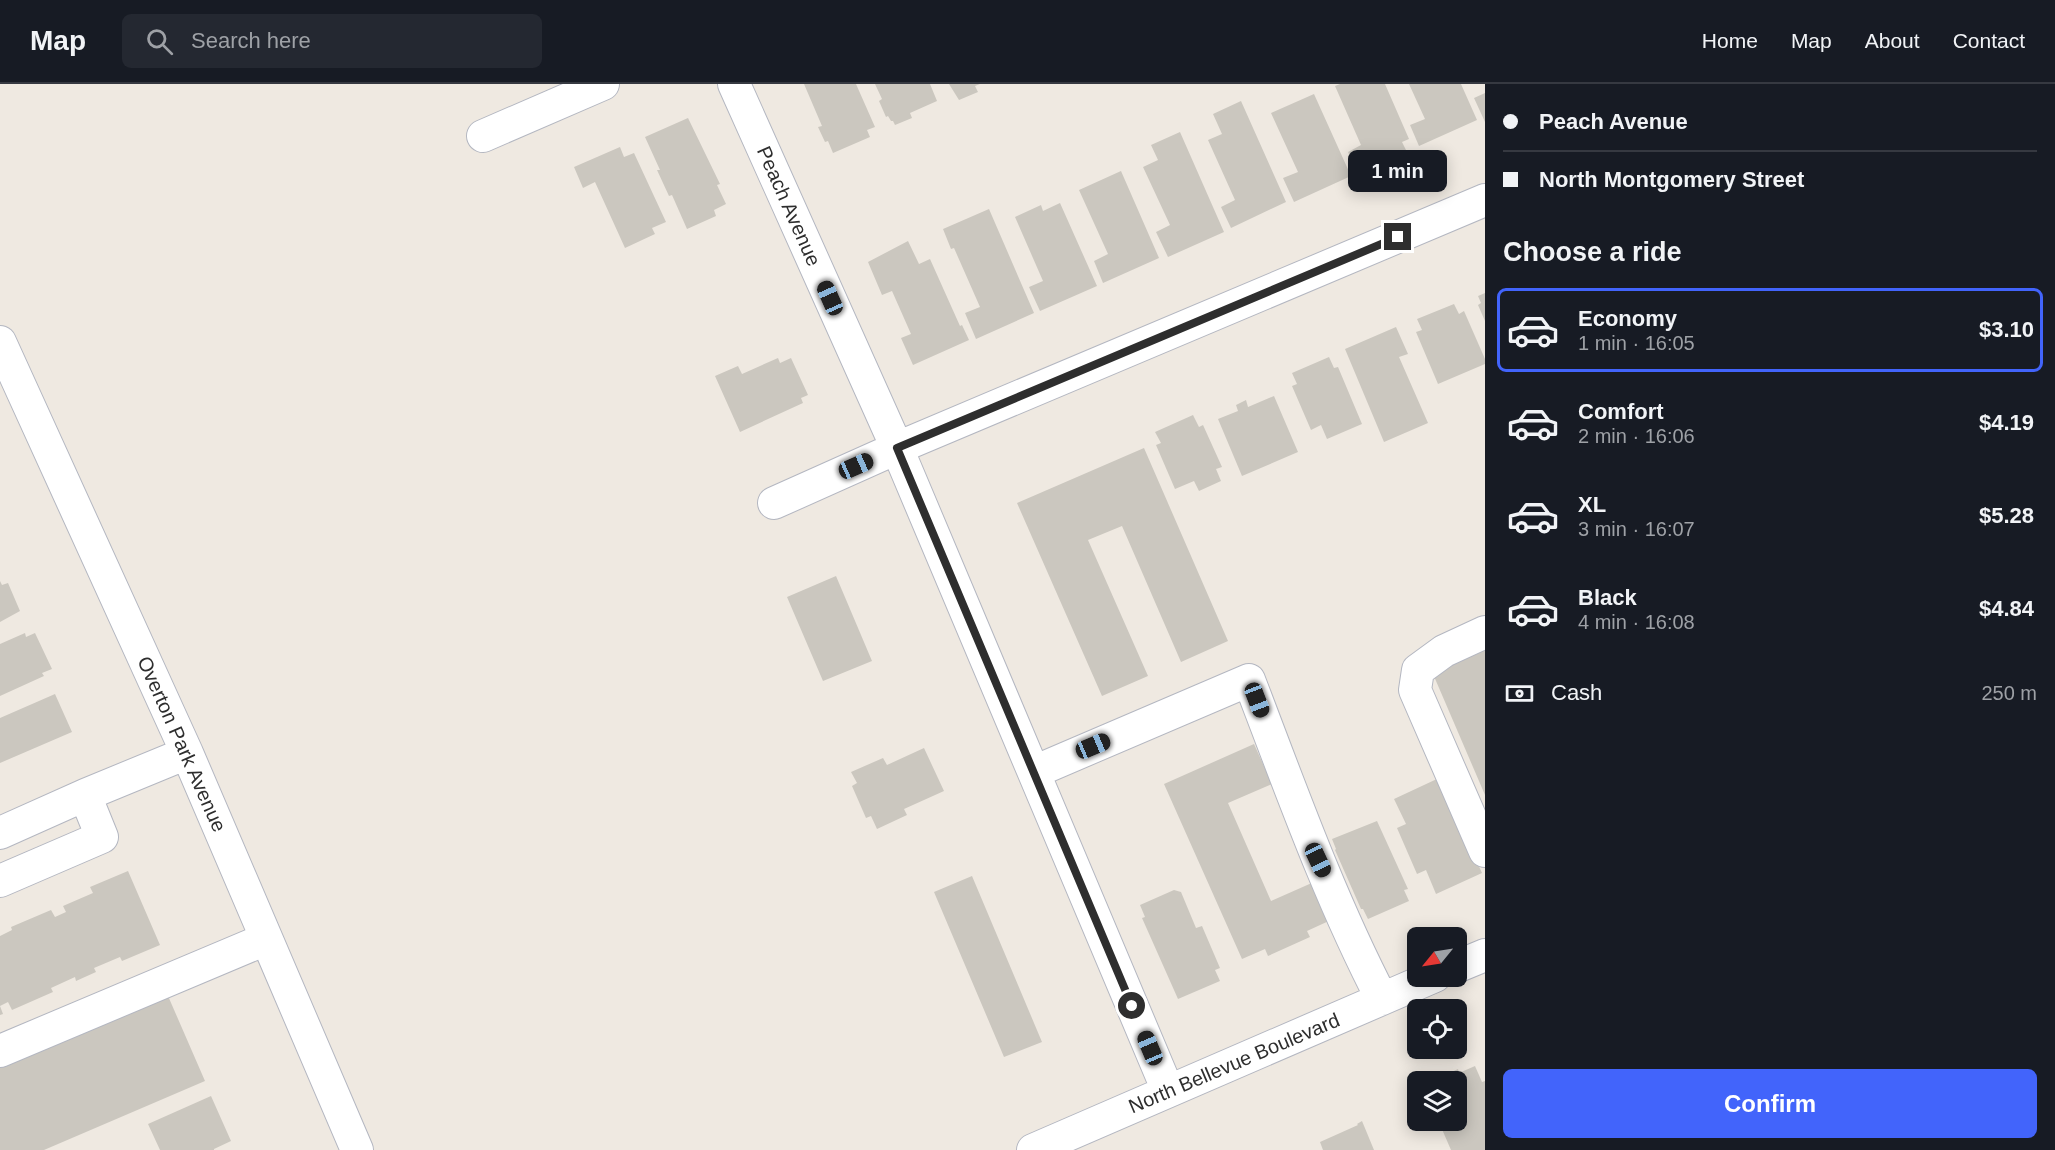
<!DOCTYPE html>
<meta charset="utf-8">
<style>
body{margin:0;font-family:Arial,sans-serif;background:#242831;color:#f1f3f6;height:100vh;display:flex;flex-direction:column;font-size:22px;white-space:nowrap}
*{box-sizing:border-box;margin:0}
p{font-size:20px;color:#9ea1a6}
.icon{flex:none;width:33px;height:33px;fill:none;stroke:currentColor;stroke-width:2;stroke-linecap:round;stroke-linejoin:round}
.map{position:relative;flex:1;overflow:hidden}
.drawer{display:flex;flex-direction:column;background:#171b24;width:570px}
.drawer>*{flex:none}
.banner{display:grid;align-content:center;height:132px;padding:0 18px;background:#171b24}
.needle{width:39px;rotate:240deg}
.buttons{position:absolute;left:1407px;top:843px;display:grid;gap:12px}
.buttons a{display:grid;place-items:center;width:60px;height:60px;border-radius:9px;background:#171b24;box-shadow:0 3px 15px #0003;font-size:30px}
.end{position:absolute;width:27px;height:27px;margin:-14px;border:8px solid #2e2e2e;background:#fff;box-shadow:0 0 0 3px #fff}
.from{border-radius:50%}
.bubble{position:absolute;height:42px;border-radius:9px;background:#171b24;box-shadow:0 3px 15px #0003;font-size:20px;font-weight:700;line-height:42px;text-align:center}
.car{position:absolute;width:18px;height:36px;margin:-18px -9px;border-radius:8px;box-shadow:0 0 4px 2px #0007;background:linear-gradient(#222 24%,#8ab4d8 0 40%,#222 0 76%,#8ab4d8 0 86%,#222 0)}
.banner b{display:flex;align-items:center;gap:21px;height:57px;font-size:22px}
.banner b+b{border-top:2px solid #363941}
.banner i{width:15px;height:15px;background:#f1f3f6}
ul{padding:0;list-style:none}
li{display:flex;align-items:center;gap:18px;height:84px;margin:0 12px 9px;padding:0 6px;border:3px solid transparent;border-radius:9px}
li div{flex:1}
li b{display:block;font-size:22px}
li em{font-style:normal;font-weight:700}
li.current{border-color:#4264fb}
li>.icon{width:54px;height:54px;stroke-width:1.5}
h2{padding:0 18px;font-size:27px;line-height:72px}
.pay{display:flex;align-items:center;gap:15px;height:66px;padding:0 18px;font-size:22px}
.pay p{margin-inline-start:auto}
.action{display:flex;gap:12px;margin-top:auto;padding:12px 18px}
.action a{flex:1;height:69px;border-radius:9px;background:#4264fb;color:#fff;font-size:24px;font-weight:700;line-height:69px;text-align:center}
header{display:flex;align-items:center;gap:36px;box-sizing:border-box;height:84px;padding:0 30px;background:#171b24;border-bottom:2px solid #363941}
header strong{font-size:28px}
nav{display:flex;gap:33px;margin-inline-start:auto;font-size:21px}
.search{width:420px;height:54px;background:#242831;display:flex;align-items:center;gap:15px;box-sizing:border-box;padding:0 21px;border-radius:9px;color:#9ea1a6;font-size:22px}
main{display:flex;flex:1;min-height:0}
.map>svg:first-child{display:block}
.building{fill:#cbc7bf}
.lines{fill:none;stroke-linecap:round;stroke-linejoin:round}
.minor-casing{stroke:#b4b7c1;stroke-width:34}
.minor{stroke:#fff;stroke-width:32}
.route{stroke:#2e2e2e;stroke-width:8}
.labels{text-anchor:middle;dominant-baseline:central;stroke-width:4.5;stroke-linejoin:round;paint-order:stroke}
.street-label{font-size:20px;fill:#2e2e2e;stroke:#fff}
</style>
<header>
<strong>Map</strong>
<div class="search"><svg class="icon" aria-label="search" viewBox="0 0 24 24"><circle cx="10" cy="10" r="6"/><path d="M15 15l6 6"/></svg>Search here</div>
<nav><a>Home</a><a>Map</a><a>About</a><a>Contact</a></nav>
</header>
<main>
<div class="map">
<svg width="1485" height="1066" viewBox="0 0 1485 1066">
<rect width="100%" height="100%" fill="#efe9e1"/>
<path class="building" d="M 804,0 L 856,0 L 875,43 L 867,46 L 870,53 L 833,69 L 828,57 L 825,58 L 818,43 L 822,42 Z
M 875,0 L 930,0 L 937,17 L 910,29 L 912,34 L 895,41 L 893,37 L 891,37 L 888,32 L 886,33 L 879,17 L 882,15 Z
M 949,0 L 980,0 L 975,2 L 978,8 L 959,16 Z
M 1340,0 L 1385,0 L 1409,55 L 1402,58 L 1407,68 L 1357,90 L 1348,68 L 1361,61 L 1335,2 Z
M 1409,0 L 1461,0 L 1477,36 L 1419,62 L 1410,41 L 1425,35 Z
M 1485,9 L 1485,38 L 1474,14 Z
M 1314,10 L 1351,92 L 1294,118 L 1283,94 L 1298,88 L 1271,29 Z
M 1241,17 L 1286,118 L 1231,144 L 1221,123 L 1235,116 L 1208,56 L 1222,50 L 1213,30 Z
M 688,34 L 720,100 L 717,101 L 726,120 L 714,126 L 716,132 L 687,145 L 672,111 L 669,112 L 657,86 L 660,86 L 645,53 Z
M 1180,48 L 1224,148 L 1168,173 L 1156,148 L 1170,141 L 1143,83 L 1158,76 L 1151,61 Z
M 620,63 L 624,73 L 634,69 L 666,138 L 652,144 L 655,150 L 625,164 L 595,98 L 583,104 L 574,83 Z
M 1121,87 L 1159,174 L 1103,199 L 1094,177 L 1108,170 L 1079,106 Z
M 1060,119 L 1097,202 L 1040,227 L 1029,203 L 1043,197 L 1015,133 L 1041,121 L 1043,127 Z
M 989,125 L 1034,229 L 976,255 L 965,229 L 980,223 L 954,164 L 951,165 L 943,145 Z
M 908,157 L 919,180 L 930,175 L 960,242 L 962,241 L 969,256 L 913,281 L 901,254 L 911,250 L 892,207 L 882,211 L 868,178 Z
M 1485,209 L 1485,237 L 1478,221 L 1481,219 L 1478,212 Z
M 1454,220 L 1459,230 L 1464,227 L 1485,275 L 1485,280 L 1438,300 L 1416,248 L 1422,246 L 1417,235 Z
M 1396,243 L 1408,270 L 1399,273 L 1428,339 L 1384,358 L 1345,265 Z
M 1329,273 L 1334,284 L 1338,283 L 1362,340 L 1327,355 L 1321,341 L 1311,346 L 1292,302 L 1297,300 L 1292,289 Z
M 778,274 L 780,279 L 791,274 L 808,311 L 801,314 L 803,319 L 740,348 L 715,292 L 738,282 L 742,290 Z
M 1274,312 L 1298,368 L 1242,392 L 1218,335 L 1238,327 L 1236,321 L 1246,316 L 1248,323 Z
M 1193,331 L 1199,343 L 1203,341 L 1222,383 L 1216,385 L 1221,397 L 1199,407 L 1194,397 L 1175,405 L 1156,361 L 1161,359 L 1155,348 Z
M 1144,364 L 1228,557 L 1181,578 L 1122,442 L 1088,456 L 1148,592 L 1102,612 L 1017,419 Z
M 836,492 L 872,577 L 823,597 L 787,513 Z
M 0,497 L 2,501 L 8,499 L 20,527 L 0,538 Z
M 25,549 L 26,553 L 35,549 L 52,585 L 42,589 L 44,592 L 0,612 L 0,560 Z
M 1485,560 L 1485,711 L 1430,583 Z
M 55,610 L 72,648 L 0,679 L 0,634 Z
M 1254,660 L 1272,700 L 1228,719 L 1271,817 L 1314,798 L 1331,836 L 1307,847 L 1310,853 L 1268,872 L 1265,865 L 1242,875 L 1164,700 Z
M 924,664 L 944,707 L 904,725 L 907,731 L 877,745 L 871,732 L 866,734 L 852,702 L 857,699 L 851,688 L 883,674 L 887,681 Z
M 1439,694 L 1482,789 L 1436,810 L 1426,786 L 1417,790 L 1397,744 L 1406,740 L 1394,715 Z
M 1377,737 L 1408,805 L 1404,806 L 1409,817 L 1368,835 L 1363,825 L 1361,825 L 1335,766 L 1336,765 L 1332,755 Z
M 128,787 L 160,861 L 122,877 L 120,873 L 94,884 L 96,888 L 76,897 L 75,893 L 51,904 L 53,908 L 12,926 L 8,918 L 0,922 L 3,930 L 0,931 L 0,852 L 12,846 L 11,843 L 51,826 L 55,833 L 66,828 L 63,822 L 93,809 L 90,803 Z
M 972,792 L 1042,958 L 1004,973 L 934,808 Z
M 1174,806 L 1181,808 L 1196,844 L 1202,842 L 1220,884 L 1215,886 L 1220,897 L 1178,915 L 1142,834 L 1145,833 L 1140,821 Z
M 165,905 L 205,997 L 44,1066 L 0,1066 L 0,976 Z
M 1475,982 L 1482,998 L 1485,997 L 1485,1066 L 1451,1066 L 1438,1036 L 1456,1036 L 1456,998 L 1438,997 L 1444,995 L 1443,992 L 1458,985 L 1459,989 Z
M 211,1012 L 231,1057 L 214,1065 L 214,1066 L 160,1066 L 148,1040 Z
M 1362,1037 L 1374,1066 L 1323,1066 L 1320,1058 L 1358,1041 L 1357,1040 Z"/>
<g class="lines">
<g class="minor-casing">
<path id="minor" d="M 734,0 L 897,364 L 1168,1007
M 483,52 L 603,0
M 0,258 L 187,669 L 357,1066
M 774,419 L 897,364 L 1485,116
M 1485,548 L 1444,567 L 1418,586 L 1415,606 L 1485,767
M 1034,688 L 1249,596 C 1290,703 1329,813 1382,915
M 0,749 L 85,711 L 187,669
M 0,797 L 102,753 L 85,711
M 1456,883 L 1485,871
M 0,967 L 266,855
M 1033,1066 L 1435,892"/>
</g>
<use href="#minor" class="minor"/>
</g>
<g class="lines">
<path class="route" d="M 1132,922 L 897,364 L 1398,153"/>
</g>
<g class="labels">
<g class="street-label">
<text transform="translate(789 122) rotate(66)">Peach Avenue</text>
<text transform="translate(182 660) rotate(66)">Overton Park Avenue</text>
<text transform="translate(1234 979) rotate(-23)">North Bellevue Boulevard</text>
</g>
</g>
</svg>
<div class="buttons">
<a><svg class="needle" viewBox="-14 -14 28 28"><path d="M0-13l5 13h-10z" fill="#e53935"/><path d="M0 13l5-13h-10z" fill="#9ea1a6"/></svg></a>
<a><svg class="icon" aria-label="locate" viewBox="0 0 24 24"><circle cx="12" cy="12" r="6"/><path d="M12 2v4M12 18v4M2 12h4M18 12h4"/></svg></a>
<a><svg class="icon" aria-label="layers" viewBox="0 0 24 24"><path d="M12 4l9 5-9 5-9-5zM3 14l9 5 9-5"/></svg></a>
</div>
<i class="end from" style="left:1132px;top:922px"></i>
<i class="end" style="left:1398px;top:153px"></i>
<div class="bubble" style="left:1348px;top:66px;width:99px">1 min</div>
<i class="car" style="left:830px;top:214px;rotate:336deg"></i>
<i class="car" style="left:856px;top:382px;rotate:66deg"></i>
<i class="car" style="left:1257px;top:616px;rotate:159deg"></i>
<i class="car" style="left:1093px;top:662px;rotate:67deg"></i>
<i class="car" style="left:1318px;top:776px;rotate:155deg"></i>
<i class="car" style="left:1150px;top:964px;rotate:337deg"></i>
</div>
<section class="drawer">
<div class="banner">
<b><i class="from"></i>Peach Avenue</b>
<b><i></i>North Montgomery Street</b>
</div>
<h2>Choose a ride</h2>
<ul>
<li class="current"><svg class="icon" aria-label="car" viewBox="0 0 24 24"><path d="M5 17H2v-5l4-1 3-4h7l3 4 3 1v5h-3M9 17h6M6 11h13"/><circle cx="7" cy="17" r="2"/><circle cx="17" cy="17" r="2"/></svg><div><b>Economy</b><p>1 min · 16:05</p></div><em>$3.10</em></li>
<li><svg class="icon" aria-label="car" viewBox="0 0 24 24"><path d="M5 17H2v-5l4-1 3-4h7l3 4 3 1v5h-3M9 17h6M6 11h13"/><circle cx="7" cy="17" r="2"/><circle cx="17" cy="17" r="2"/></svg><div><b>Comfort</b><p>2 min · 16:06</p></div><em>$4.19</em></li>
<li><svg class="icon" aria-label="car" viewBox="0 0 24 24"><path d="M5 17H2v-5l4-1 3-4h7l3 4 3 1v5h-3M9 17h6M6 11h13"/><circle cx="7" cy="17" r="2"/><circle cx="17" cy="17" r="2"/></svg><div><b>XL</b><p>3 min · 16:07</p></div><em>$5.28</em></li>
<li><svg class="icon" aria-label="car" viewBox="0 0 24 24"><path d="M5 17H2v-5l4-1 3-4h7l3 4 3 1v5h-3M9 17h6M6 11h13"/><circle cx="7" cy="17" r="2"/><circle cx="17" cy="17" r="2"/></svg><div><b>Black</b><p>4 min · 16:08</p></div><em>$4.84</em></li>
</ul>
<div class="pay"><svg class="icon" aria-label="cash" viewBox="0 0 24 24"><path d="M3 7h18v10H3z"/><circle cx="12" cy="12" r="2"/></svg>Cash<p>250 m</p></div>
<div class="action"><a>Confirm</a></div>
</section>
</main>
